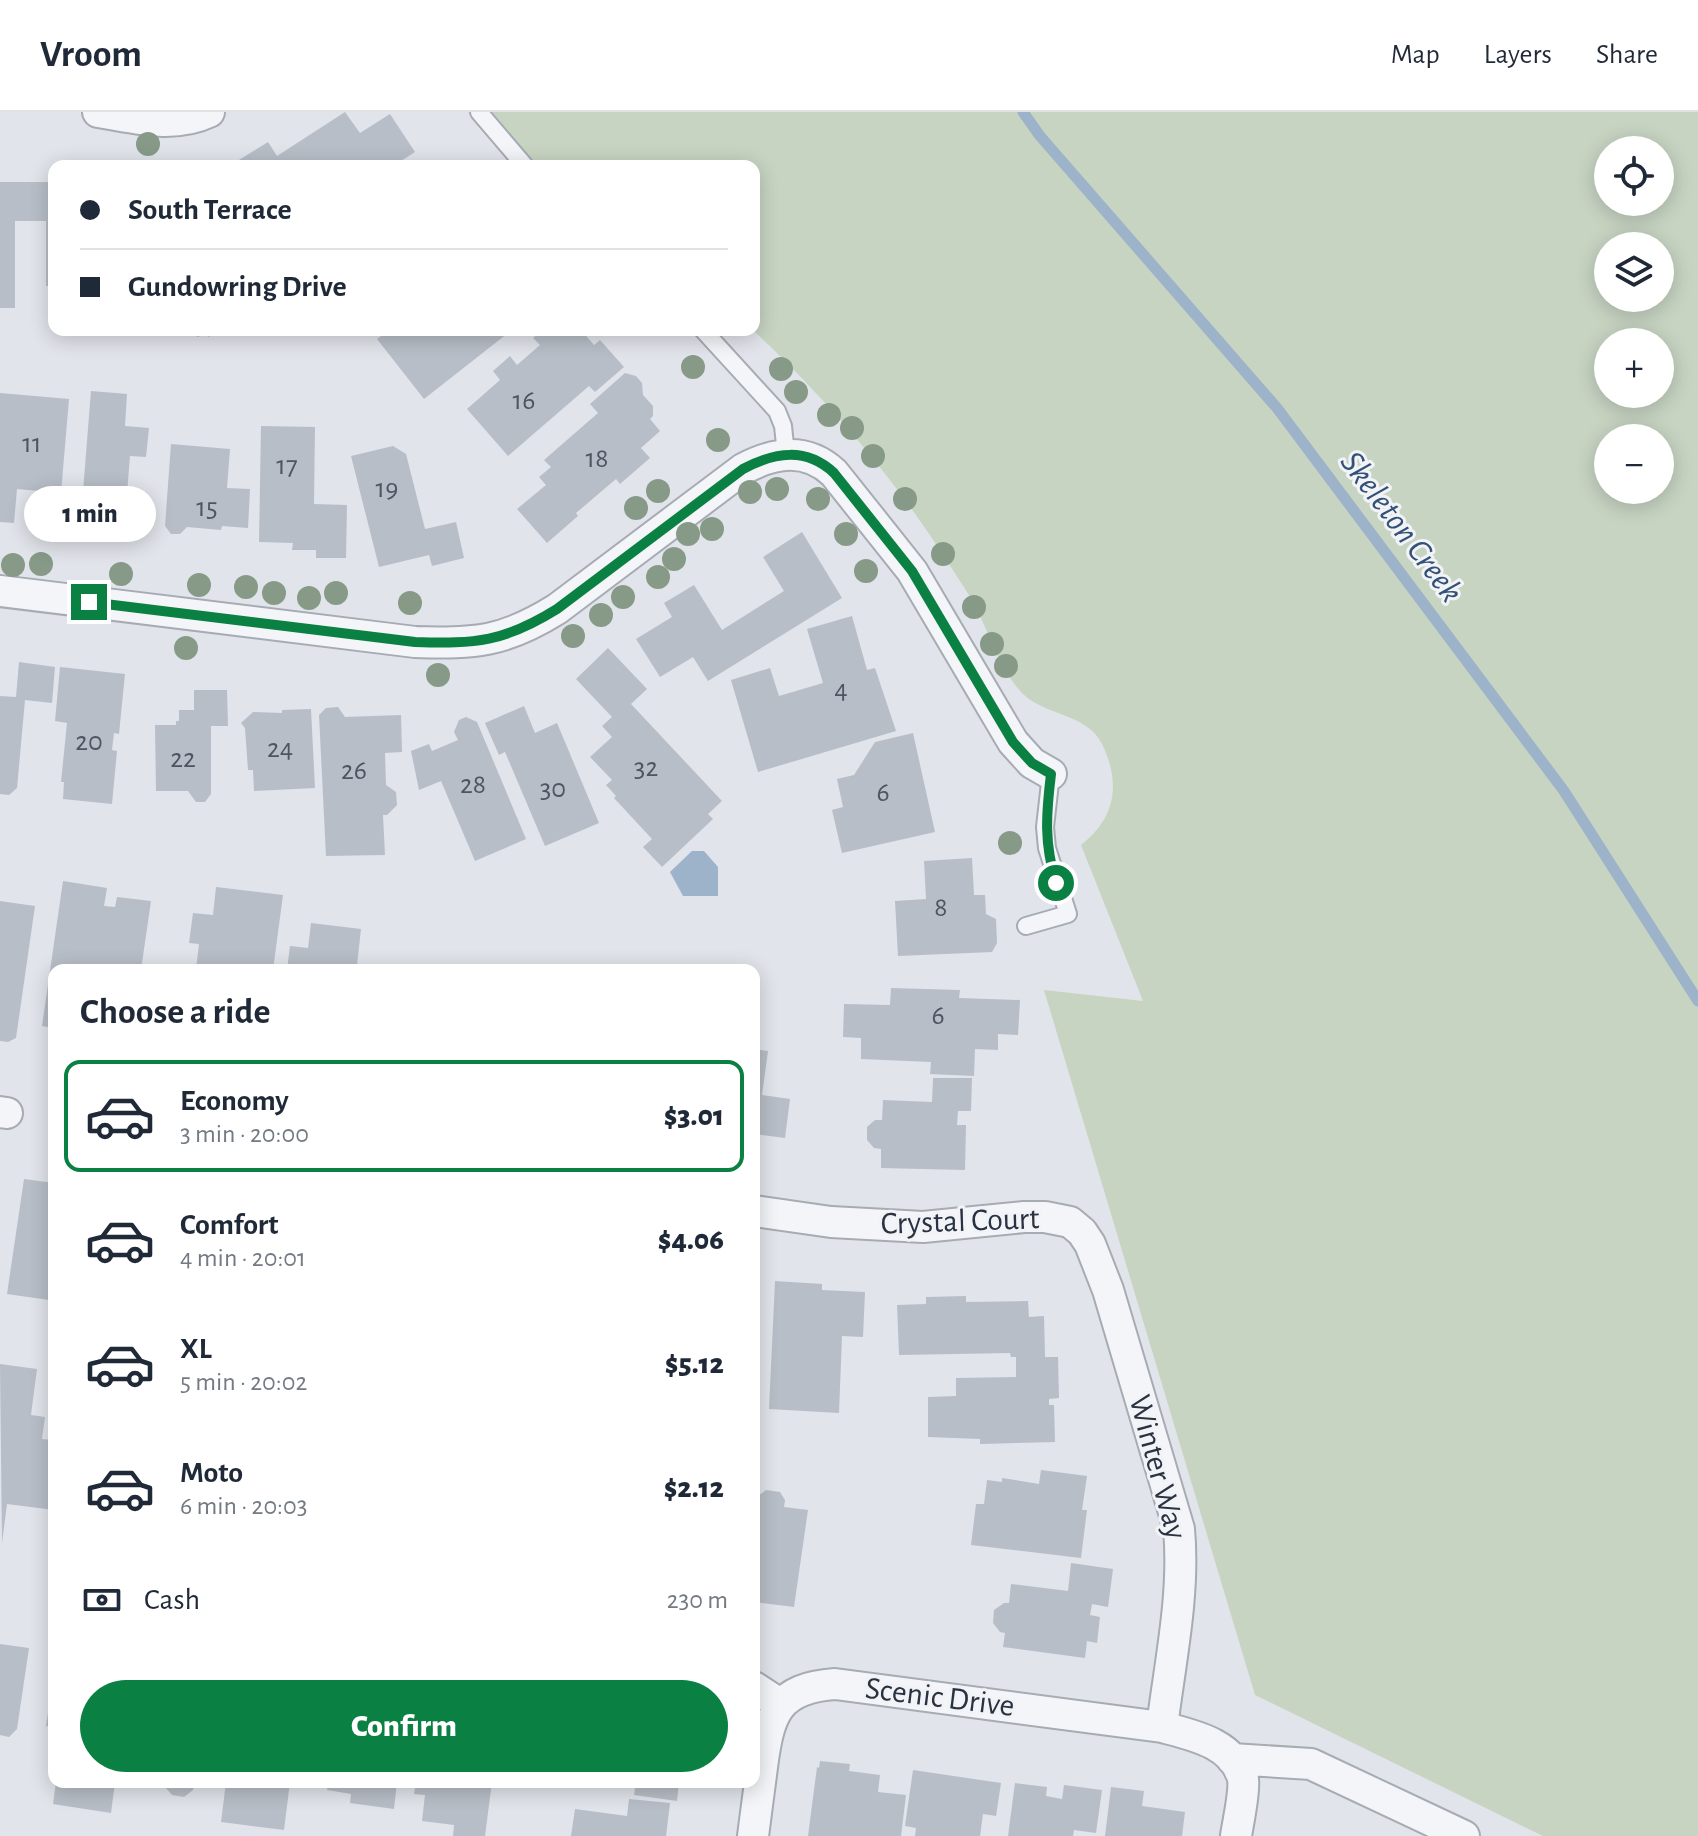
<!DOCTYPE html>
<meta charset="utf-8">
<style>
body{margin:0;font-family:"Alegreya Sans",sans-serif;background:#f2f2f3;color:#1f2937;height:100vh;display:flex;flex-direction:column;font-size:30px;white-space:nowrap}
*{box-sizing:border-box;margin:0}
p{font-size:26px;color:#747a83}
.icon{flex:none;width:44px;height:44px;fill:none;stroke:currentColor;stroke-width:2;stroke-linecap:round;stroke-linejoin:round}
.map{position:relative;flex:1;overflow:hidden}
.panel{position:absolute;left:48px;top:852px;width:712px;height:824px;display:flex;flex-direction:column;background:#fff;border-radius:16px;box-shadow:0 4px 20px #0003}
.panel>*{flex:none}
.guide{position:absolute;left:48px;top:48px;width:712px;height:176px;border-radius:16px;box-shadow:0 4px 20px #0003;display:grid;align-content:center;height:176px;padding:0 32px;background:#fff}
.controls{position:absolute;left:1594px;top:24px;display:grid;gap:16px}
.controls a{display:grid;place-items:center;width:80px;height:80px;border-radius:50%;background:#fff;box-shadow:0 4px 20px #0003;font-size:40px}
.end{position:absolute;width:36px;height:36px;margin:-18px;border:10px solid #0b8043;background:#fff;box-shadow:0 0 0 4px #fff}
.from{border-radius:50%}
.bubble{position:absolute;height:56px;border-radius:28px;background:#fff;box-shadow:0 4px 20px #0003;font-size:26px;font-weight:800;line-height:56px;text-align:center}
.guide b{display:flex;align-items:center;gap:28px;height:76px;font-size:30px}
.guide b+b{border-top:2px solid #e0e1e3}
.guide i{width:20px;height:20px;background:#1f2937}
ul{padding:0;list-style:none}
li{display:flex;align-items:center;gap:24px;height:112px;margin:0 16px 12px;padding:0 16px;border:4px solid transparent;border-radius:16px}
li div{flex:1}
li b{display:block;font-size:30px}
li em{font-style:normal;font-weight:800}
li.selected{border-color:#0b8043}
li>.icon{width:72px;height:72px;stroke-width:1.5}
h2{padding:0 32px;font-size:36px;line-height:96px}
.pay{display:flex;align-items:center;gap:20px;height:88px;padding:0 32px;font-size:30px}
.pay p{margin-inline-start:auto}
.cta{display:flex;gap:16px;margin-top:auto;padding:16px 32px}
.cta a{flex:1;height:92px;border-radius:48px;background:#0b8043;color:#fff;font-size:32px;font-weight:800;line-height:92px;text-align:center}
header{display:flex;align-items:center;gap:48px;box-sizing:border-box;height:112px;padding:0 40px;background:#fff;border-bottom:2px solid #e0e1e3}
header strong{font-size:38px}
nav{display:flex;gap:44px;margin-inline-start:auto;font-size:28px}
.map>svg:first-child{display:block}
.green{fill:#c7d4c2;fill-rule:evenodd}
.water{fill:#9cb3ca}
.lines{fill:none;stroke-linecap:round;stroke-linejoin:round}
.stream{stroke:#9cb3ca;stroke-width:11}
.building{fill:#b8bec7}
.lane-casing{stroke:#a6abb4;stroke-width:20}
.street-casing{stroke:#a6abb4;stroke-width:34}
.lane{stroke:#f4f5f8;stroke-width:16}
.street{stroke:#f4f5f8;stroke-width:30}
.tree{fill:#879a87}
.route{stroke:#0b8043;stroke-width:10}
.labels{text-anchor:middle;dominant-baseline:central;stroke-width:6;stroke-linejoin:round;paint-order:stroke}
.number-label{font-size:28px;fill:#4d5562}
.street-label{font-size:32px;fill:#293241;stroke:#f1f3f7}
.water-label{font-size:34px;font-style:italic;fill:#335176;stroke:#f1f3f7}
</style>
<header>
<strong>Vroom</strong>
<nav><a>Map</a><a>Layers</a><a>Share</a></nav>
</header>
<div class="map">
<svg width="1698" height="1724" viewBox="0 0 1698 1724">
<rect width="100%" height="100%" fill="#e1e4ea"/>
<path class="green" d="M 490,0 L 1698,0 L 1698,1724 L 1543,1724 L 1255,1583 L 1044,878 L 1143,889 L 1081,733 C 1116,706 1121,671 1102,632 C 1087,601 1044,604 1022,581 C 1001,559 990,523 976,496 C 968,480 957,465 947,449 C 892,363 827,288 753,218 L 754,54 L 538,54 ZM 1608,38 L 1660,38 L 1660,90 L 1608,90 ZM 1608,134 L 1660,134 L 1660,186 L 1608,186 ZM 1608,230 L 1660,230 L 1660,282 L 1608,282 ZM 1608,326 L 1660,326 L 1660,378 L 1608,378 Z"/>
<path class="water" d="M 692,739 L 704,739 L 718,755 L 718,784 L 683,784 L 670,760 Z"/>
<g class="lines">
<path class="stream" d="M 1023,0 L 1040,24 L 1277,296 L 1564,679 L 1698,889"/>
</g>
<path class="building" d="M 345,0 L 360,21 L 390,2 L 415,40 L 393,54 L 236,54 L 234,51 L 268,30 L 277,44 Z
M 0,70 L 54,70 L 54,174 L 46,174 L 46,109 L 15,109 L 15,196 L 0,196 Z
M 186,218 L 225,218 L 208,225 L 207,221 L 198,225 Z
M 389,218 L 512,218 L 424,287 L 377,227 Z
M 542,218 L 581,218 L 594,233 L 600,228 L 624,255 L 595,280 L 589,274 L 508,344 L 467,297 L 500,268 L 493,259 L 510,244 L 517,253 L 540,233 L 533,226 Z
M 625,261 L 636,264 L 642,271 L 643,283 L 653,294 L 653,304 L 650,307 L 660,319 L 641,336 L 650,346 L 620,372 L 616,367 L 576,401 L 578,404 L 547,431 L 517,397 L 546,373 L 539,365 L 551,355 L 544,348 L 598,301 L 590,292 Z
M 91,279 L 127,282 L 125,314 L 149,316 L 146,345 L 130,344 L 127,382 L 140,383 L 138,414 L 116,412 L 115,420 L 80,417 Z
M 0,281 L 69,287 L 61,381 L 17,377 L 14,411 L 0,410 Z
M 261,314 L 315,315 L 314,392 L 347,393 L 346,446 L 316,446 L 316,438 L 292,438 L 293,431 L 259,430 Z
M 171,332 L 230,337 L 227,376 L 250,377 L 248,416 L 222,414 L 221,418 L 187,415 L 180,422 L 171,422 L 165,414 Z
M 393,334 L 406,342 L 425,417 L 456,410 L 464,446 L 432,454 L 429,443 L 379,455 L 351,344 Z
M 802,420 L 842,486 L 708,569 L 693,545 L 660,565 L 636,527 L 672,505 L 664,491 L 694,473 L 722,518 L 784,479 L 763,445 Z
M 852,504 L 867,558 L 875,556 L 896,619 L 758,660 L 731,568 L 770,556 L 779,584 L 823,571 L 807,517 Z
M 608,536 L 647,577 L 631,592 L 722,689 L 708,702 L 713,707 L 662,755 L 643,735 L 652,727 L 614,686 L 616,684 L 606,673 L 612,668 L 590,645 L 612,625 L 602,614 L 612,605 L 576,567 Z
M 19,550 L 55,555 L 52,591 L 25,588 L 17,676 L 9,683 L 0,682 L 0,584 L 16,585 Z
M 60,555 L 125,562 L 119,622 L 114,621 L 112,638 L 117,639 L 112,692 L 63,687 L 64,670 L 61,670 L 67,611 L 55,609 Z
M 194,578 L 227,578 L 228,614 L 211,614 L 211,682 L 205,690 L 196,690 L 188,679 L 156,679 L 155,613 L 176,613 L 176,609 L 179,609 L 179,598 L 194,598 Z
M 524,594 L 535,621 L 557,611 L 599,711 L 545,734 L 505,640 L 499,643 L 485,611 Z
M 338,595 L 345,605 L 401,603 L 402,640 L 385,641 L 386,673 L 396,680 L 397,693 L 387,703 L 383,703 L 385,743 L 326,744 L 319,603 L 326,596 Z
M 311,597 L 315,676 L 254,679 L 253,658 L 248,658 L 245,616 L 241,611 L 253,600 L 282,601 L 282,598 Z
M 466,605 L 477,610 L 526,727 L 475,749 L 441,669 L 419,678 L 411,639 L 429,632 L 432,639 L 458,628 L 454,620 L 459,608 Z
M 913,621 L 935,720 L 842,741 L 832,698 L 843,695 L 837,667 L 854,663 L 875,630 Z
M 972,746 L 974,783 L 985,783 L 986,802 L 996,807 L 997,831 L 992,840 L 898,844 L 895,789 L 926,787 L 924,749 Z
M 63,769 L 107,776 L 104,794 L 115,795 L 117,785 L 151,789 L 141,858 L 54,858 L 54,916 L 42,914 Z
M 216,775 L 283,783 L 273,858 L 196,857 L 199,832 L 189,831 L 193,801 L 213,803 Z
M 0,789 L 35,794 L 16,926 L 8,930 L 0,929 Z
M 311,811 L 361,817 L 357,853 L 379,858 L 287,858 L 290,834 L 308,836 Z
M 655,852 L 693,856 L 693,858 L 654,858 Z
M 891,876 L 960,878 L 959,886 L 1020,888 L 1018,923 L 998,922 L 998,938 L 975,937 L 974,964 L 930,962 L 931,950 L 861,947 L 861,926 L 843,925 L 844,892 L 890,893 Z
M 754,937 L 768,939 L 762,983 L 790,987 L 785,1026 L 754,1022 Z
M 933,966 L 972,966 L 971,999 L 958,999 L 957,1013 L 966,1013 L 965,1058 L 881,1056 L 881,1037 L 874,1036 L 867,1028 L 867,1015 L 875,1008 L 882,1008 L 883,988 L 932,990 Z
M 24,1067 L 54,1071 L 54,1180 L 51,1179 L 49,1188 L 7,1182 Z
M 775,1169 L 822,1172 L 822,1178 L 865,1180 L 863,1225 L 842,1224 L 839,1301 L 769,1297 Z
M 966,1184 L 966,1190 L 1028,1189 L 1029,1205 L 1044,1204 L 1045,1245 L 1058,1245 L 1059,1286 L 1049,1287 L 1049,1293 L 1054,1293 L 1055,1330 L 980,1332 L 980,1327 L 928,1325 L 928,1285 L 956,1284 L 956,1266 L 1016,1265 L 1016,1245 L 1011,1245 L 1010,1241 L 899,1243 L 897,1193 L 926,1192 L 926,1185 Z
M 754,1194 L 760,1195 L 756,1225 L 754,1224 Z
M 0,1252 L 37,1257 L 31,1303 L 45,1305 L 42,1327 L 52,1328 L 48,1353 L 54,1353 L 54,1398 L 7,1392 L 2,1431 Z
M 1041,1358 L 1087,1364 L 1082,1398 L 1087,1398 L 1081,1446 L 971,1433 L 976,1392 L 984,1392 L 987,1368 L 1002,1370 L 1002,1366 L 1039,1372 Z
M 766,1378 L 780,1380 L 785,1388 L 784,1395 L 808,1398 L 794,1495 L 754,1490 L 754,1391 L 757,1391 L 758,1384 Z
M 1071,1451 L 1113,1457 L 1108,1495 L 1092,1492 L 1090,1503 L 1100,1505 L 1097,1531 L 1087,1529 L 1085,1546 L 1003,1535 L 1005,1521 L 1000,1520 L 993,1511 L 994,1498 L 1004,1491 L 1009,1491 L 1011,1472 L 1068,1479 Z
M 0,1532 L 29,1536 L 17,1617 L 9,1625 L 0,1623 Z
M 52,1575 L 54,1575 L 54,1615 L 46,1614 Z
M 820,1649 L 850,1652 L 849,1659 L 880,1663 L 878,1680 L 906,1683 L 901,1724 L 808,1724 L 817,1655 L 819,1656 Z
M 913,1658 L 1001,1671 L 996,1704 L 983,1702 L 980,1724 L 915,1724 L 916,1716 L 905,1714 Z
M 56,1670 L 115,1670 L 111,1701 L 53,1692 Z
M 165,1670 L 194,1670 L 193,1678 L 184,1685 L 172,1683 L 165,1675 Z
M 226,1670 L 290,1670 L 284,1718 L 221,1710 Z
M 328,1670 L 397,1670 L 394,1697 L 350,1691 L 351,1682 L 327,1678 Z
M 416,1670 L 492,1670 L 485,1724 L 453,1724 L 454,1713 L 422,1709 L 425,1683 L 414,1682 Z
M 636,1670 L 679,1670 L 677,1689 L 634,1683 Z
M 1015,1671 L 1047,1675 L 1046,1684 L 1062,1687 L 1064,1673 L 1102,1678 L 1096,1721 L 1074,1718 L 1073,1724 L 1008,1724 Z
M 1111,1675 L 1144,1679 L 1142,1694 L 1185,1700 L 1182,1724 L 1105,1724 Z
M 629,1687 L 670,1691 L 666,1724 L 571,1724 L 575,1697 L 627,1704 Z"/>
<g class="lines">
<g class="lane-casing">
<path id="lane" d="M 479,0 L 525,54
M 703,218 L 777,299 L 783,314 L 786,342
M 1026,814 L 1068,802 L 1047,736 L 1045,715 L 1051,662"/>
</g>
<g class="street-casing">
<path id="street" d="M 98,0 C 136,6 173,17 209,0
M 0,479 L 415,530 C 476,532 504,530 557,497 L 743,357 C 775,340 806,335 834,361 L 912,459 L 1013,630 L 1032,651 L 1051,662
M 0,1000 L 7,1001
M 754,1099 L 831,1110 L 923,1115 L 1024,1105 L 1045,1105 L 1070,1110 L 1082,1120 L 1090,1132 L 1108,1178 L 1179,1417 C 1185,1482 1170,1550 1162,1615
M 754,1575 L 780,1592
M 1232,1647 L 1311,1652 L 1464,1724
M 753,1724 C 756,1701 759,1678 762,1655 C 769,1602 777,1576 835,1572 L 1162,1615 C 1192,1623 1234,1631 1243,1667 C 1245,1680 1238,1710 1236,1724"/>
</g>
<use href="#lane" class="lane"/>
<use href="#street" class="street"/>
</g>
<g class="tree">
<circle cx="148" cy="32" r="12"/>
<circle cx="693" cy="255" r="12"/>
<circle cx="781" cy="257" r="12"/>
<circle cx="796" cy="280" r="12"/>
<circle cx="829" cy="303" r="12"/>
<circle cx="852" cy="316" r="12"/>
<circle cx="718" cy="328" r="12"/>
<circle cx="873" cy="344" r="12"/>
<circle cx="777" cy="377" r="12"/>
<circle cx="658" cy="379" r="12"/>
<circle cx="750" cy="380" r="12"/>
<circle cx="818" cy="387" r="12"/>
<circle cx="905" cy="387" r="12"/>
<circle cx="636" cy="396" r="12"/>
<circle cx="712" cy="417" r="12"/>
<circle cx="688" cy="422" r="12"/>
<circle cx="846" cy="422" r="12"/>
<circle cx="943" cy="442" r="12"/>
<circle cx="674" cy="447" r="12"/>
<circle cx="41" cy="452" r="12"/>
<circle cx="13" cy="453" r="12"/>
<circle cx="866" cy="459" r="12"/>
<circle cx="121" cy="462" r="12"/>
<circle cx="658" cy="465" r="12"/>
<circle cx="199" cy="473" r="12"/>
<circle cx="246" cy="475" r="12"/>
<circle cx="274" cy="481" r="12"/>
<circle cx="336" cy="481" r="12"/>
<circle cx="623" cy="485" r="12"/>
<circle cx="309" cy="486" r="12"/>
<circle cx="410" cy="491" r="12"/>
<circle cx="974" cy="495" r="12"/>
<circle cx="601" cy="503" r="12"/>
<circle cx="573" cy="524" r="12"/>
<circle cx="992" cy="532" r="12"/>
<circle cx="186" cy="536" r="12"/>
<circle cx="1006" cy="554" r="12"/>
<circle cx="438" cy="563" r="12"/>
<circle cx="1010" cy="731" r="12"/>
</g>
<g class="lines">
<path class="route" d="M 89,490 L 415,530 C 476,532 504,530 557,497 L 743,357 C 775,340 806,335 834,361 L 912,459 L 1013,630 L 1032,651 L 1051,662 C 1046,703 1044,731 1056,771"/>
</g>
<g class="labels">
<g class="number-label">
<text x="524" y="289">16</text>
<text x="32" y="332">11</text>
<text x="597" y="347">18</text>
<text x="287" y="354">17</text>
<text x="387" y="377">19</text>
<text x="207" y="396">15</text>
<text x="841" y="578">4</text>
<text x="89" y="630">20</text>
<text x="280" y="637">24</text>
<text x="183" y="647">22</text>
<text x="646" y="656">32</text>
<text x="354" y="659">26</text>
<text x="473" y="673">28</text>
<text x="553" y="677">30</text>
<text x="883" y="681">6</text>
<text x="941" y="796">8</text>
<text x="938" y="904">6</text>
</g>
<g class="street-label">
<text transform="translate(960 1109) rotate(-2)">Crystal Court</text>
<text transform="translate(1158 1355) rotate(75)">Winter Way</text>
<text transform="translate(940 1585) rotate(7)">Scenic Drive</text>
</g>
<g class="water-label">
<text transform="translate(1401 415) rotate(53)">Skeleton Creek</text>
</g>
</g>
</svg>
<div class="controls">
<a><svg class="icon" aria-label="locate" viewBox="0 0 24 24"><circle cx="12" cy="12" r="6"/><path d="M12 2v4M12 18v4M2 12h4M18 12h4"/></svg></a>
<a><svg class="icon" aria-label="layers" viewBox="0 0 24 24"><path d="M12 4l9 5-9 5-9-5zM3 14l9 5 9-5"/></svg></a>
<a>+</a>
<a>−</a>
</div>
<i class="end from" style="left:1056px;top:771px"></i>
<i class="end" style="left:89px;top:490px"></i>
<div class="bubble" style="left:24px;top:374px;width:132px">1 min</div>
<div class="guide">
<b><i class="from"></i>South Terrace</b>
<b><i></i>Gundowring Drive</b>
</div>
<section class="panel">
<h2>Choose a ride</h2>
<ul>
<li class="selected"><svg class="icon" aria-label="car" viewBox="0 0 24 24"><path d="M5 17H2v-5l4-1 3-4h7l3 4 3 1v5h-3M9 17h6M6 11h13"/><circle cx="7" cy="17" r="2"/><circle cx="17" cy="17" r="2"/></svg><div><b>Economy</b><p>3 min · 20:00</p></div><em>$3.01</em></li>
<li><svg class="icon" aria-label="car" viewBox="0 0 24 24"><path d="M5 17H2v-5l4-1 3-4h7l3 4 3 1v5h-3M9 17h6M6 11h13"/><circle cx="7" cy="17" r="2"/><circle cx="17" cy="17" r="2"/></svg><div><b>Comfort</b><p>4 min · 20:01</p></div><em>$4.06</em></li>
<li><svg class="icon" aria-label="car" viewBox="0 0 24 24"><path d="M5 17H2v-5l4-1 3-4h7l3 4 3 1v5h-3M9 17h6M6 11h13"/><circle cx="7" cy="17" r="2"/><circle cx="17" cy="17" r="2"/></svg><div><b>XL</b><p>5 min · 20:02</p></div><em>$5.12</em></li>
<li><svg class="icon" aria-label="car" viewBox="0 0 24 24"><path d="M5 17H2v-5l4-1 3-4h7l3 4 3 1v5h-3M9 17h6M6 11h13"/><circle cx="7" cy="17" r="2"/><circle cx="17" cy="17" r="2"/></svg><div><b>Moto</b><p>6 min · 20:03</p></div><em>$2.12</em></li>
</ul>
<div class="pay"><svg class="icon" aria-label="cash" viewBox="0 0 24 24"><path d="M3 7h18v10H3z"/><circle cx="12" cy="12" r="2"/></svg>Cash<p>230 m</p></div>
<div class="cta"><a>Confirm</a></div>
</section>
</div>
